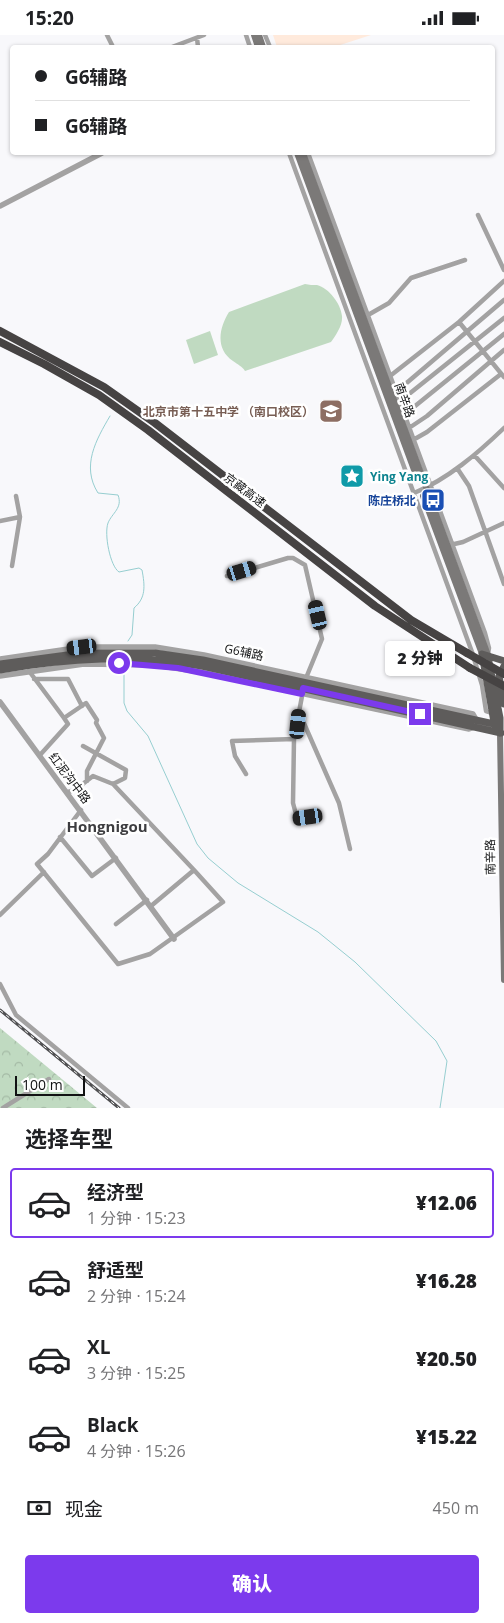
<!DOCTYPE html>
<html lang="zh">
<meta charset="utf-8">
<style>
body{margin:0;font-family:"Open Sans","Noto Sans SC",sans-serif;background:#f6f6f6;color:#202124;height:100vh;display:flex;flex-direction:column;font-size:19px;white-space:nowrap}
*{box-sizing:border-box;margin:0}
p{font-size:16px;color:#757577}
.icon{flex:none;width:28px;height:28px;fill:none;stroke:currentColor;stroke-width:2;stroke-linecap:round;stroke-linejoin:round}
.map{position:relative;height:1073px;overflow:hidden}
.sheet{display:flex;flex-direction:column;background:#fff;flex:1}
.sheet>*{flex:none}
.banner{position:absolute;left:10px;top:10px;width:485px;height:110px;border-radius:5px;box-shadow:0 1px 4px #0004;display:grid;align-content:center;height:110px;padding:0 25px;background:#fff}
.scale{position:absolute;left:15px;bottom:12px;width:70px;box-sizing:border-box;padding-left:5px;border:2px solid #111213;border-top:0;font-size:14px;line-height:18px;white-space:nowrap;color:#111213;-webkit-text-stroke:4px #fff;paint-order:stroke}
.end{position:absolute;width:22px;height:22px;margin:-11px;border:6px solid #7c3aed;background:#fff;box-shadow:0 0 0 2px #fff}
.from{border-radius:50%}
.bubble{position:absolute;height:35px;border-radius:5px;background:#fff;box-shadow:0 1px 4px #0004;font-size:16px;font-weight:800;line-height:35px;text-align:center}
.car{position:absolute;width:15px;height:30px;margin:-15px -8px;border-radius:6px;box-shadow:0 0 4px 1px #0007;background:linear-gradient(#222 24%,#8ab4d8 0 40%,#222 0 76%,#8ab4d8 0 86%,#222 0)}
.banner b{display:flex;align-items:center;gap:18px;height:48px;font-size:19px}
.banner b+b{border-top:1px solid #e0e0e0}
.banner i{width:12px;height:12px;background:#202124}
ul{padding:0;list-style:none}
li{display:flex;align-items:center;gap:15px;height:70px;margin:0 10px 8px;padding:0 15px;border:2px solid transparent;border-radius:5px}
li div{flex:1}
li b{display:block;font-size:19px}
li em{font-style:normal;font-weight:800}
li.active{border-color:#7c3aed}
li>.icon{width:45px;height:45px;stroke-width:1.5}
h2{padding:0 25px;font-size:22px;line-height:60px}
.pay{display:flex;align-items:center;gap:12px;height:55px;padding:0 25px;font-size:19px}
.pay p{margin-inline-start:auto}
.button{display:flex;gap:10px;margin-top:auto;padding:10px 25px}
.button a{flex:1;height:58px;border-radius:5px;background:#7c3aed;color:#fff;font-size:20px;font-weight:800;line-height:58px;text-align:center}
.status{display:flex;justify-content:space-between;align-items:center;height:35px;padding:0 25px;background:#fff;direction:ltr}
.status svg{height:14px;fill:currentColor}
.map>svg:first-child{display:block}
.commercial{fill:#ffeadc}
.forest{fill:url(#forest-crowns)}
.park{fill:#c0dac1}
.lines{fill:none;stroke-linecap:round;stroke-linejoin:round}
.stream{stroke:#96ced0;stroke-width:1}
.minor{stroke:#a3a2a2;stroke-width:4.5}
.tertiary{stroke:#a3a2a2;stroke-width:5.5}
.secondary{stroke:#7b7978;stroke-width:6}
.primary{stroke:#5e5c5b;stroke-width:7}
.motorway{stroke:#464343;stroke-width:8}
.rail-casing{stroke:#4f4f51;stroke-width:3}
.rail{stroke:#fff;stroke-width:1;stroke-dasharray:4;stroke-linecap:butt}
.motorway-bridge{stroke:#464343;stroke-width:8}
.route{stroke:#7c3aed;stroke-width:6}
.labels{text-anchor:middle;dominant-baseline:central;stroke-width:5;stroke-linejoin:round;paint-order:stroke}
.street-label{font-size:12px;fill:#111213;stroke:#fff}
.education-label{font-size:12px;font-weight:bold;fill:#785e54;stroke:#fff;text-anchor:end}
.culture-label{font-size:12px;font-weight:bold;fill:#0d838f;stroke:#fff;text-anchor:start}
.transit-label{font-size:12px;font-weight:bold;fill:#164399;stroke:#fff;text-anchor:end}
.quarter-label{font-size:15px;font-weight:bold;fill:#3d3d40;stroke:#fff}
</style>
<div class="status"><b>15:20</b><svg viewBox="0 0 49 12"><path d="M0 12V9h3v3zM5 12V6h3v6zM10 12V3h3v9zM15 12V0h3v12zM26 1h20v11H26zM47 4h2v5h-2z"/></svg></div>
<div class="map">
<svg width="504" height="1073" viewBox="0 0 504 1073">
<defs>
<pattern id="forest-crowns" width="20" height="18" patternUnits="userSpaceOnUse" patternTransform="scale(1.25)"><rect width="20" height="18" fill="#c0dac1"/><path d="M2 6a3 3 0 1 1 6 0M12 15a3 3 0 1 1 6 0" fill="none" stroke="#a4baa5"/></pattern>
</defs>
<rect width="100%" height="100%" fill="#f8f8fb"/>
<path class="commercial" d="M 273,0 L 371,0 L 334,12 L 277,12 Z"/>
<path class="forest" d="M 0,993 L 97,1073 L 0,1073 Z"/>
<path class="park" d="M 305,249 C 309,250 313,250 317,250 C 329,253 341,269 342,281 C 343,290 336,300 331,307 L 245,336 C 242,331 238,330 233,326 C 215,314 219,293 229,277 Z
M 210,296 L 218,320 L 194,329 L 186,305 Z"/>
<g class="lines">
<path class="stream" d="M 110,381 C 96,405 81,431 98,458 L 118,460 C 123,473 112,478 108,488 C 104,499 110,531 119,537 L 139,533 L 142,535 C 145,551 146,563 134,573 L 132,600 L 128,606
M 124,637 L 124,668 L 127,676 L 148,701 L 197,809 L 208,823 L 238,848 L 318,897 L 355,927 L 436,1006 L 447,1026 L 440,1073"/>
<path class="minor" d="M 107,0 L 113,12
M 246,0 L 250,12
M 265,0 L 270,12
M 197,3 L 198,12
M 172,12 L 204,0
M 289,118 L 472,617 L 482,650 L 486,676 L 492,678
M 308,118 L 485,598 L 489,613 L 488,619
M 478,180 L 504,235
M 368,280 L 389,268 L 411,243 L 465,225
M 459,287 L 504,342
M 390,341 L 459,287 L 504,246
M 396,357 L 504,265
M 399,367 L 504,283
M 404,380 L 504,299
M 409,393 L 427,381 L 504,315
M 413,405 L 427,397 L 501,339
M 475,421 L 504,453
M 457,433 L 469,451 L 504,549
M 414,458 C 448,444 478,418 504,393
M 0,486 L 20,482 L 16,461
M 450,510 L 463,507 L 504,488
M 12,531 L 20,482
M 227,541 L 288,523 L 293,523 L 305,530 L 322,604 L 306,643
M 29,636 L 64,683 L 86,668 L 97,685 L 96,688 L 104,703 L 87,736 L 87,746
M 34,644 L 68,644 L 82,671
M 303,656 L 299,677 L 339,768 L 350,814
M 294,704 L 293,768 L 297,783 L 319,780
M 83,711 L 126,735 L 125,743 L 113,749
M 40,720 L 68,689 L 64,683
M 246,739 L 235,721 L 232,706 L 294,704 L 297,700 L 299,679
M 68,757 L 75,755 L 93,741 L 113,749 L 194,835 L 151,871
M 81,775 L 48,819 L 37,829 L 118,929 L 150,919 L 223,867 L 194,835
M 60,802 L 92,841 L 116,823
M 0,880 L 44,837
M 116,889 L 147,865
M 0,949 L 16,980 L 128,1073
M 3,1073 L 49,1044"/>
<path class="tertiary" d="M 0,171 L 102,118
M 0,624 L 82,612 L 155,612 L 204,620 L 473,679 L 477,686
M 0,641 L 84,629 L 154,630 L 201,637 L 469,694 L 475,692
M 0,667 L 174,904"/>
<path class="secondary" d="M 254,0 L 258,12
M 259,0 L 263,12
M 297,118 L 417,443
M 303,118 L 488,620
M 423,461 L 482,619
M 500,698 L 504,945"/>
<path class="primary" d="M 489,627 L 500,683 L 500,698
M 0,629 L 82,618 L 155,618 L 203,625 L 494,689 L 500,698
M 504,631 L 499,641 L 504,669
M 0,635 C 69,623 133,619 202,631 L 501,698
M 495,693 L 482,619 L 504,626"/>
<path class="motorway" d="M 0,296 L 104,352 L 155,388 L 411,585 L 467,618
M 0,307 L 44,329 L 99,360 L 148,395 L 375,571 L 470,633"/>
<g class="rail-casing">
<path id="rail" d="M 0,975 L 119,1073"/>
</g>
<use href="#rail" class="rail"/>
<path class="motorway-bridge" d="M 467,618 L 504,639
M 470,633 L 504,651"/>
</g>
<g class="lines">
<path class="route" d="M 119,628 L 178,633 L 302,659 L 303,653 L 420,679"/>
</g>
<defs>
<g id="school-square" transform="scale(1.25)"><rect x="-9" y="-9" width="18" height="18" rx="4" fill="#8d6e63" stroke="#fff"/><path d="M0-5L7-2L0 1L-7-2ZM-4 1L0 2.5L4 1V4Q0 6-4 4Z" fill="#fff"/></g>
<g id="sight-square" transform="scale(1.25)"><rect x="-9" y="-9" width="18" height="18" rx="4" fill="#0f9aa8" stroke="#fff"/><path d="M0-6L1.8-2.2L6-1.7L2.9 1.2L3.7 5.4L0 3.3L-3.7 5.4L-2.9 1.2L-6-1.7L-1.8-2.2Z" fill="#fff"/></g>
<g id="bus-square" transform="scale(1.25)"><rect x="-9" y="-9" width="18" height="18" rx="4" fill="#1a4fb4" stroke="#fff"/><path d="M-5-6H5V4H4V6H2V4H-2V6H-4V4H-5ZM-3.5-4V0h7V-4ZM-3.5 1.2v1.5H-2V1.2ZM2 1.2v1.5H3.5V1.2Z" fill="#fff"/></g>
</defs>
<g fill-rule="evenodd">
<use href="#school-square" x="331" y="376"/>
<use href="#sight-square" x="352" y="441"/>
<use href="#bus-square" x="433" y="465"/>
</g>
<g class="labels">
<g class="street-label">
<text transform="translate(405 365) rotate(70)">南辛路</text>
<text transform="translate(245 455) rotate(37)">京藏高速</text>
<text transform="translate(244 617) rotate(12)">G6辅路</text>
<text transform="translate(70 743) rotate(53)">红泥沟中路</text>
<text transform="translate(490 822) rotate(-91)">南辛路</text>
</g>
<g class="education-label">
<text x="314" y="376">北京市第十五中学 （南口校区）</text>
</g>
<g class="culture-label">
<text x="370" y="441">Ying Yang</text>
</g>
<g class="transit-label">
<text x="416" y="465">陈庄桥北</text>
</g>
<g class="quarter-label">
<text x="107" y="791">Hongnigou</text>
</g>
</g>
</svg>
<div class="scale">100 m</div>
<i class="end from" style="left:119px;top:628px"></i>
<i class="end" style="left:420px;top:679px"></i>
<div class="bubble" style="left:385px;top:606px;width:70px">2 分钟</div>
<i class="car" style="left:242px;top:536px;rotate:73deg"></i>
<i class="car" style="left:318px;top:580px;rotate:347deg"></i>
<i class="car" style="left:82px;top:612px;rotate:263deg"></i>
<i class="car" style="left:298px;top:689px;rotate:6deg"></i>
<i class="car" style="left:308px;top:782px;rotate:262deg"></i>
<div class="banner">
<b><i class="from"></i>G6辅路</b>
<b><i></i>G6辅路</b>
</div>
</div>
<section class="sheet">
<h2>选择车型</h2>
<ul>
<li class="active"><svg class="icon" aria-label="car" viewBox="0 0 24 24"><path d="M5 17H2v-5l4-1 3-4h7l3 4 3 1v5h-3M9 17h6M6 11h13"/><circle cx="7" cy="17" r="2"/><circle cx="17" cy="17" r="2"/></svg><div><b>经济型</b><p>1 分钟 · 15:23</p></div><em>¥12.06</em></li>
<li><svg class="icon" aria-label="car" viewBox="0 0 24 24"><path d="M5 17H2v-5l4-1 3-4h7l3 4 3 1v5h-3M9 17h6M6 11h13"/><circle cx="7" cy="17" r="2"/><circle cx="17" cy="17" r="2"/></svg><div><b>舒适型</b><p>2 分钟 · 15:24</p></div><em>¥16.28</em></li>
<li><svg class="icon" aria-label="car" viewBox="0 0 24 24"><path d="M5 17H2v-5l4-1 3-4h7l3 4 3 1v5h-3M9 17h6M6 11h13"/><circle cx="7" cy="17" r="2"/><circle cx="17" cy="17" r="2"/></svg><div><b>XL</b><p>3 分钟 · 15:25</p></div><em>¥20.50</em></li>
<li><svg class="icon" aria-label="car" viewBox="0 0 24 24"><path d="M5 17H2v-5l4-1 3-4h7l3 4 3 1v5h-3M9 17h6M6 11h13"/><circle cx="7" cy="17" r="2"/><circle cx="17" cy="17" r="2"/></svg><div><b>Black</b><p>4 分钟 · 15:26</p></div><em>¥15.22</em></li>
</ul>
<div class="pay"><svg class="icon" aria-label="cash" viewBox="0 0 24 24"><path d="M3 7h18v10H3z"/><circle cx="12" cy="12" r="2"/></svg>现金<p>450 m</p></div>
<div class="button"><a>确认</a></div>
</section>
